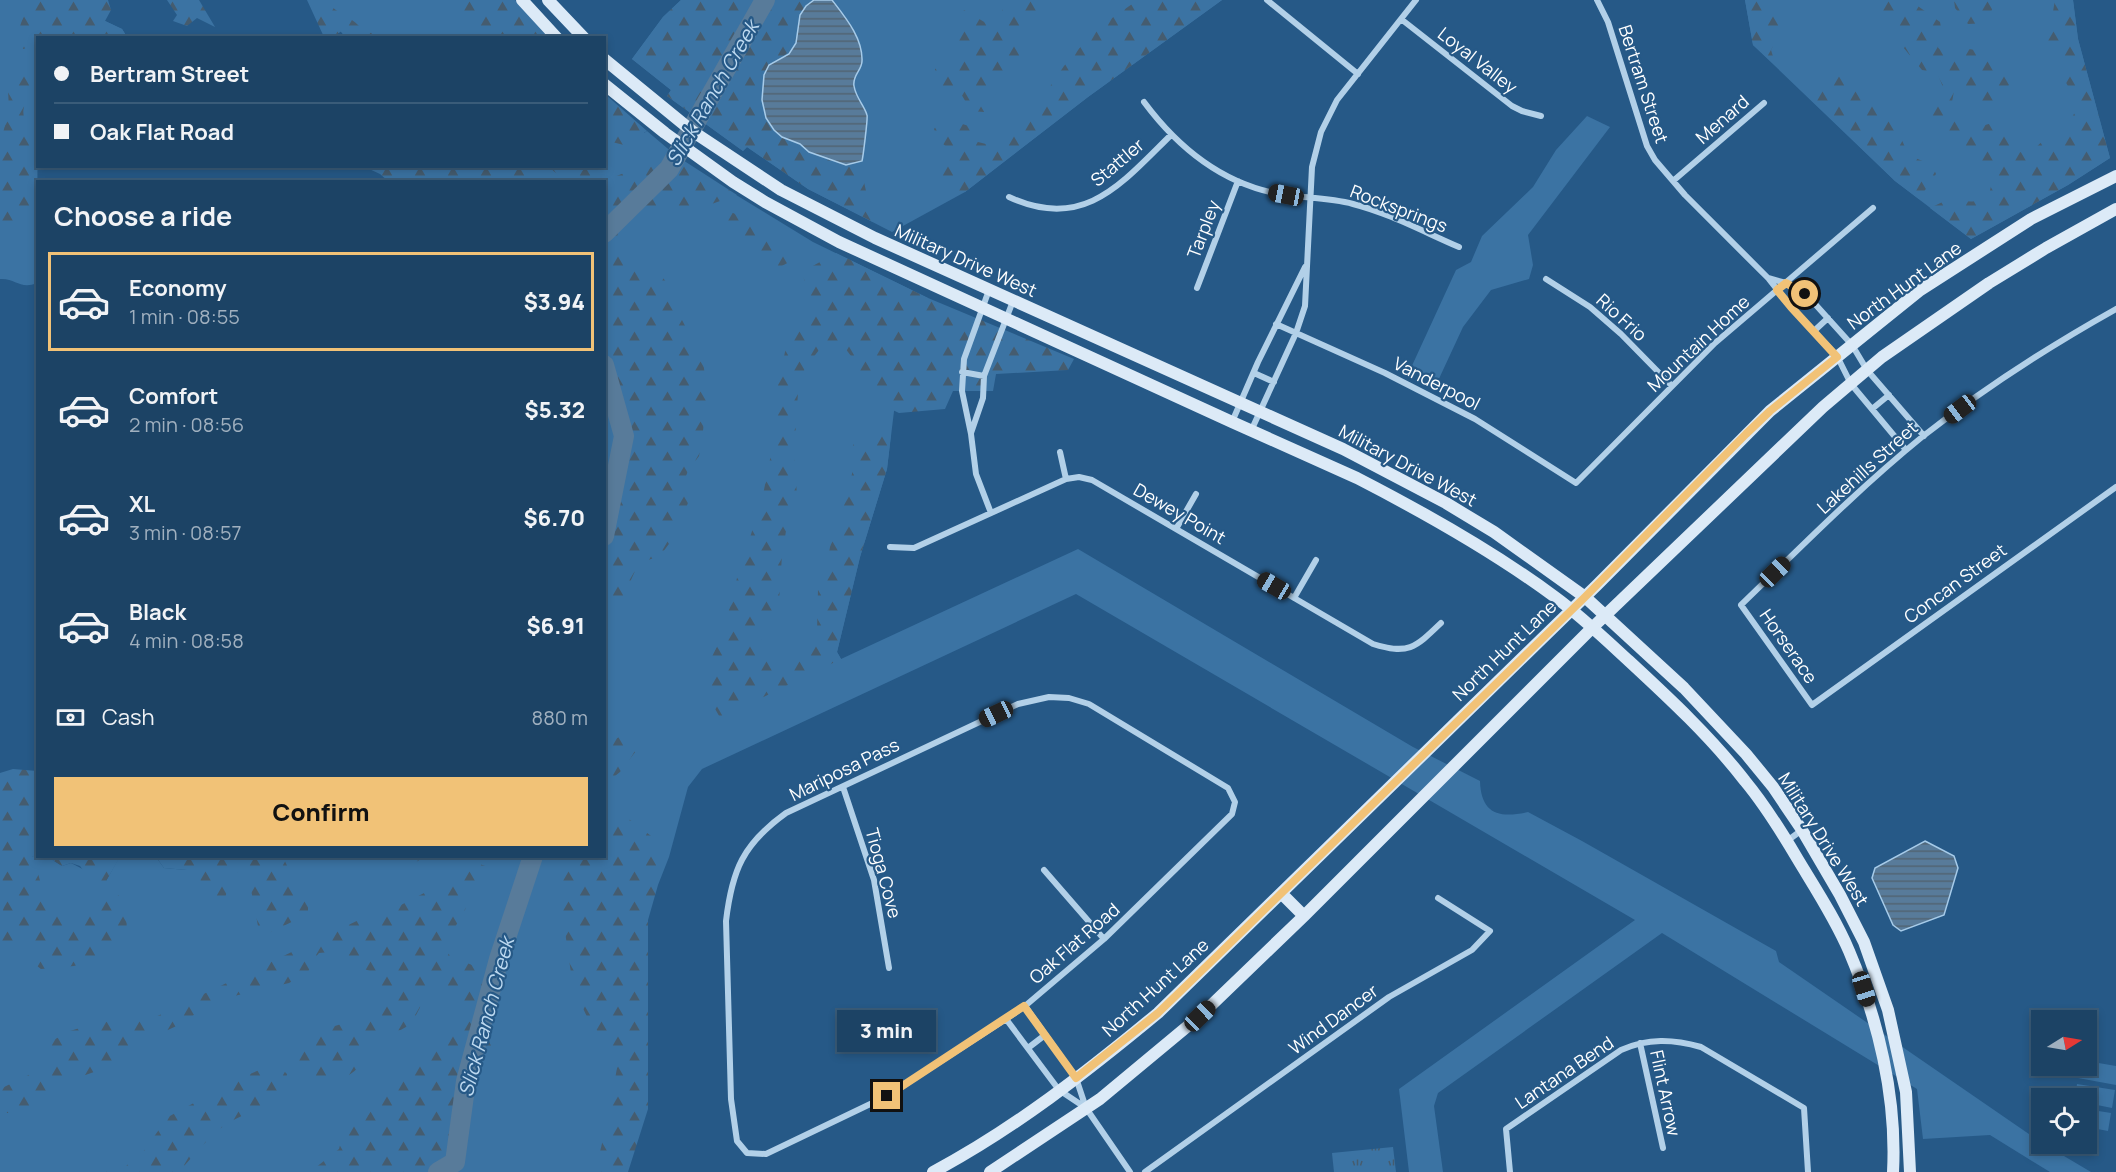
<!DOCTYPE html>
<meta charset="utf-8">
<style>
body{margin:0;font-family:Manrope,sans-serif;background:#294e6e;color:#f1f3f6;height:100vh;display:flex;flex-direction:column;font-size:22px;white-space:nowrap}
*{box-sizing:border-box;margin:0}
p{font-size:20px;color:#a0b0bf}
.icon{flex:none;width:33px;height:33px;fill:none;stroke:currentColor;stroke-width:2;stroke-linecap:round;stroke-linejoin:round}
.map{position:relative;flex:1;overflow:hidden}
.sheet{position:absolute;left:36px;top:180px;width:570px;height:678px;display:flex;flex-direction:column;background:#1c4365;border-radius:0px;box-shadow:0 3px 9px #0003,0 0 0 2px #3a5c79}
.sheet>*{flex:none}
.hud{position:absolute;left:36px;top:36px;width:570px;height:132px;border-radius:0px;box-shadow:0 3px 9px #0003,0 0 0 2px #3a5c79;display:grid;align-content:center;height:132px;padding:0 18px;background:#1c4365}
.needle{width:39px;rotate:79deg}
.fabs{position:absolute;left:2031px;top:1010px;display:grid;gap:12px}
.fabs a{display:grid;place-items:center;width:66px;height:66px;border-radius:0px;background:#1c4365;box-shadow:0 3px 9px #0003,0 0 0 2px #3a5c79;font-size:30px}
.end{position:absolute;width:27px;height:27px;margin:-14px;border:8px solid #f1c277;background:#111;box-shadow:0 0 0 3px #111}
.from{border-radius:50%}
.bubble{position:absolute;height:42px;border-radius:0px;background:#1c4365;box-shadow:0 3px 9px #0003,0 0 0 2px #3a5c79;font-size:20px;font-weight:800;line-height:42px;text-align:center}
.car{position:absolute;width:18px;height:36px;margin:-18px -9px;border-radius:8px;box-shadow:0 0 4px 2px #0007;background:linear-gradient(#222 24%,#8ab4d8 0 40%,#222 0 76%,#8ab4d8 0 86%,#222 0)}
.hud b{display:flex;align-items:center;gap:21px;height:57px;font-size:22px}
.hud b+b{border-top:2px solid #3a5c79}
.hud i{width:15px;height:15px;background:#f1f3f6}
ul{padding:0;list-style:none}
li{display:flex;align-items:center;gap:18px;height:99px;margin:0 12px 9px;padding:0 6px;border:3px solid transparent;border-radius:0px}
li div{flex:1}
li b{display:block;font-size:22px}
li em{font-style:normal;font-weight:800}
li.current{border-color:#f1c277}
li>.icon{width:54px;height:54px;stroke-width:1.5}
h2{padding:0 18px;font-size:27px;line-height:72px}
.pay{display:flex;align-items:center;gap:15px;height:66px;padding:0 18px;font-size:22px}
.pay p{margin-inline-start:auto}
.cta{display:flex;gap:12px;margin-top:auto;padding:12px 18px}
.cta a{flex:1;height:69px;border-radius:0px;background:#f1c277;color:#111;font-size:24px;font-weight:800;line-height:69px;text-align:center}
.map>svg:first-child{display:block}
.grass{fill:#3b73a3}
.forest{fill:url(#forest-firs)}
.park{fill:url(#park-tufts)}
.water{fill:url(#water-rules);stroke:#a6cbe9;stroke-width:1.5}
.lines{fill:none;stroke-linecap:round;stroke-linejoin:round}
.river{stroke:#587b9a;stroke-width:20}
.street{stroke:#b2d0e8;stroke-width:6}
.secondary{stroke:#dceaf7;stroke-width:12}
.route{stroke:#f1c277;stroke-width:8}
.labels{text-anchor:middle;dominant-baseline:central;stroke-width:4.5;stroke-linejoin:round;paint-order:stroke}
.street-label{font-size:18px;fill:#fff;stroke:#265987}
.water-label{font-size:20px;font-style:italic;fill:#bdd9f0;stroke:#265987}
</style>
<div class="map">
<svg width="2116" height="1172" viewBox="0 0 2116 1172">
<defs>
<pattern id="forest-firs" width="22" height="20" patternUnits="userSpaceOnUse" patternTransform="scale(1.5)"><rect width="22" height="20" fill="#3b73a3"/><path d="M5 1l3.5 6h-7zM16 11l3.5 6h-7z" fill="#455c6f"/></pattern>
<pattern id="park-tufts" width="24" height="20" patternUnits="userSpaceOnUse" patternTransform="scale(1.5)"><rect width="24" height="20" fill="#3b73a3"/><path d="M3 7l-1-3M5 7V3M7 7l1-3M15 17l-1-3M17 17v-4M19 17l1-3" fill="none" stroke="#455c6f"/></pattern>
<pattern id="water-rules" width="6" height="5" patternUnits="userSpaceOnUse" patternTransform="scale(1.5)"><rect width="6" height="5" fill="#587b9a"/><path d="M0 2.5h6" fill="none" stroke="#526473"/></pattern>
</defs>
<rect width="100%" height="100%" fill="#265987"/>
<path class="grass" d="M 0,0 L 101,0 L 105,21 L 122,29 L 127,37 L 38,38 L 37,283 C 20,290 16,278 0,279 Z
M 316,0 L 504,0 L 539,37 L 345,37 Z
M 681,0 L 1222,0 L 1088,97 L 965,192 L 892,232 L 808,189 L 747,147 L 743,151 L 667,96 L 671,90 L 632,59 L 663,17 Z
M 1745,0 L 2073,0 L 2078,39 L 2110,158 L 2068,185 L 1971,239 L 1895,181 L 1753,45 Z
M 605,101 L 644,133 L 647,131 L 687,165 L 813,242 L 928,298 L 895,403 L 887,469 L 860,557 L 837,652 L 841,659 L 1078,549 L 1413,747 L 1480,781 C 1481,813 1498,819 1528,812 L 1582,841 L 1776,951 L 1779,962 L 2042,1143 L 2091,1172 L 2050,1172 L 1990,1135 L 1923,1139 L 1917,1089 L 1662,933 L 1438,1093 L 1434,1106 L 1443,1172 L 1409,1172 L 1399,1089 L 1635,920 L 1076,594 L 702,769 L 688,787 L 669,857 L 658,885 L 652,884 L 640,829 L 628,1172 L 0,1172 L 0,813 L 32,857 L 37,854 L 38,856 L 48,857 L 62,866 L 71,863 L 106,881 L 120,856 L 156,857 L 164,868 L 187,870 L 220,857 L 604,856 L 604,182 L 501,181 L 494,167 L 604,166 Z
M 1587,116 L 1610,127 L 1528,235 L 1533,265 L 1529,279 L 1491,290 L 1463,327 L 1437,383 L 1410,370 L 1456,270 L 1471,262 L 1482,236 L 1533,187 L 1556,150 Z
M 2087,1061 L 2116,1066 L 2116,1085 L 2078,1078 L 2081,1065 L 2086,1065 Z
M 2077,1084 L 2115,1090 L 2112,1108 L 2087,1103 L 2086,1098 L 2075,1098 Z
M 2086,1109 L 2111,1113 L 2108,1131 L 2087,1127 Z"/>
<path class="forest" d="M 40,0 L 108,0 L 111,10 L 105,21 L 122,29 L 127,37 L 38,38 L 37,45 L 23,49 L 16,38 C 19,31 21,21 25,14 C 29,9 36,6 40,0 Z
M 167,0 L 199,0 L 215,27 L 197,18 L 187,26 L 173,21 L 177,15 Z
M 307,0 L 327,0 C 335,14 349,15 359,26 L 358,30 L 354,32 L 346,28 L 333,37 L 324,37 Z
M 450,0 L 515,0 L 549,37 L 484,37 L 455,1 Z
M 681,0 L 807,0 C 806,7 802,12 800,19 C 793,48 797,49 769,65 L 774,130 L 782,137 L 800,144 L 809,152 L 846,165 L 853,164 L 864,182 L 873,222 L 808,189 L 747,147 L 743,151 L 667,96 L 671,90 L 632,59 L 663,17 Z
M 1004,0 L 1042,0 L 1026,29 L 1023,50 L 984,112 L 971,111 L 960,92 L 938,86 L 935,69 L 954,56 L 954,31 L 964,10 L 986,23 L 1000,24 Z
M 1138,0 L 1222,0 L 1088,97 L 965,192 C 950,194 945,188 937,175 L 953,152 L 938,140 L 934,129 L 942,118 L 969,126 L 978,142 L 994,146 L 1009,140 L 1022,128 L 1064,66 L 1096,29 Z
M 1745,0 L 1782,0 C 1783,21 1781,31 1771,50 L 1776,66 L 1753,45 Z
M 1864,0 L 1914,0 L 1915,4 L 1940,22 L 1943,38 L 1938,48 C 1948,52 1957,49 1967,49 C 1986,49 2004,67 2016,79 L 2009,85 L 1995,106 L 1986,106 L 1972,95 L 1966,86 L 1961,85 L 1954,91 L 1952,102 L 1961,109 L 1974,128 L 1996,122 L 2019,152 L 2030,153 L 2048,136 L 2066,128 L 2075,112 L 2075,100 L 2057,65 L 2042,45 L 2042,27 L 2052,17 L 2055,0 L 2073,0 L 2078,39 L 2110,158 L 2068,185 L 1971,239 L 1930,208 L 1955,196 C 1968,204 1975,203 1989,195 L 1991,186 L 2000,182 C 1990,174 1982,163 1971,156 C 1954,142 1933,129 1925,107 L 1938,98 L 1943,87 L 1938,75 L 1922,70 Z
M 1954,0 L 1992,0 L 1993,6 L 1988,23 L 1968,24 L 1955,8 Z
M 385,30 L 405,37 L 369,37 L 370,33 Z
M 37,62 L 37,97 L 33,95 C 19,106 20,122 37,129 L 37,214 L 18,217 L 11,224 L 0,223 L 0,145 L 9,109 L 8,90 L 10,79 Z
M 1842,76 L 1858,83 L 1880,106 L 1896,127 L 1905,147 L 1913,157 L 1932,165 L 1936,174 L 1919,199 L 1895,181 L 1802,91 L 1823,79 Z
M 605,94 L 647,131 L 624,145 L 612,142 L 605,129 Z
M 675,155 L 737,195 L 706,206 L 696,214 L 687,213 L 679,209 L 651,207 L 638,211 L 619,226 L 617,238 L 627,261 L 635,267 L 647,268 L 659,273 L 667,283 L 682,320 L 703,360 L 707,394 L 702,440 L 699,456 L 688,471 L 684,481 L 689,500 L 677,533 L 660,556 L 645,561 L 635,571 L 618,609 L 605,620 L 605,510 L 611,491 L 609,448 L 617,425 L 615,415 L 604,397 L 604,181 L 624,173 L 640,172 Z
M 518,166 L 528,167 L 531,174 L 531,181 L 388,181 L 380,174 L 365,167 Z
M 549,167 L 568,167 L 572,172 L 582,171 L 585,167 L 600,167 L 600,169 L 593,181 L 558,181 L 557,174 Z
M 718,208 C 744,214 780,237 791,261 L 780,267 L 770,267 C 764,258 757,248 749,241 C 738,232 724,227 715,215 Z
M 836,253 L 928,298 L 1074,359 L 1068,370 L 996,374 L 993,391 L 953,391 L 945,409 L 899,413 L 874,401 L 854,360 L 845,348 L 829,345 L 819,350 L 805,368 L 798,392 L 794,456 L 797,495 L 789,513 L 782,555 L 779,602 L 762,635 L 757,662 L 803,655 L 814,646 L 817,632 L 818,589 L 826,570 L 830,547 L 844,505 L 854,466 L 853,445 L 866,432 L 891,434 L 887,469 L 860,557 L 837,652 L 841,659 L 737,710 L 722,721 L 706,693 L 708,665 L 723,634 L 737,578 L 762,500 L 772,449 L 778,383 L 785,352 L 799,323 L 811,303 L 802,272 Z
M 629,733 L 639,747 L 620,772 L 605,784 L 605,743 Z
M 13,769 L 37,771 L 37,854 L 32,857 C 43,878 42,922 75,918 L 93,899 L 113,890 L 126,903 L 127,937 L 96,959 L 74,966 L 41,969 L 32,962 L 27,942 L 11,944 L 0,951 L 0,924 L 6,896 L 0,870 L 0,773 Z
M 612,806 L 655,839 L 658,885 L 648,920 L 648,1109 L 628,1172 L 595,1172 L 607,1123 L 619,1057 L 589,1021 L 573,987 L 557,876 L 564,857 L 604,856 L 605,809 Z
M 386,856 L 424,856 L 424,857 L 413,864 L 385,859 Z
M 48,857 L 120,857 L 106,881 L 91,881 L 80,866 L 71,863 L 62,866 Z
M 156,857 L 283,857 L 290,872 L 308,897 L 308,914 L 267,934 L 258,926 L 247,869 L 240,869 L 230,882 L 225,898 L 218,907 L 201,881 L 187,870 L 164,868 Z
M 480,864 L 493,869 L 489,880 L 468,898 L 465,910 L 444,946 L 450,956 L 472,965 L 481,973 L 485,1000 L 485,1030 L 492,1048 L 471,1071 L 470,1106 L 464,1148 L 458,1168 L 454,1172 L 310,1172 L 339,1149 L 343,1134 L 350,1124 L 364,1122 C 370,1110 379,1103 389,1093 C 399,1082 408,1068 420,1058 C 441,1040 475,1025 454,993 L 430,986 C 415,1015 415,1035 376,1033 C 369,1039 370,1045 366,1054 C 361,1069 350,1076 335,1081 C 328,1083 319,1083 312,1079 C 301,1073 295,1068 292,1055 L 298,1044 L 312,1033 L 361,1018 L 375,1006 L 380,994 L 377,980 L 370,971 L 338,960 L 330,952 L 319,953 L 314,959 L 308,972 L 289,983 L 226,998 L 206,1006 L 183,1023 L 157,1035 L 94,1072 L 74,1079 L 60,1087 L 32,1108 L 18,1113 L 0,1113 L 0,1089 L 51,1064 L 48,1043 L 70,1031 L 86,1026 L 103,1022 L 149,1020 L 386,907 L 399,906 Z
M 264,1068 L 281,1068 L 287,1074 C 286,1103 241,1112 221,1128 C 205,1141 192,1157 179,1172 L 99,1172 L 126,1166 L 143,1152 L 168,1117 L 238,1079 Z"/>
<path class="park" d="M 1393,1147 L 1396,1172 L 1334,1172 L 1332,1153 Z"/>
<path class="water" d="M 814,0 L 832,0 C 845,17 863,38 862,61 C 862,70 852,76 854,86 C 856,98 864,105 867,115 C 868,118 863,157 862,161 L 846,165 L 809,152 L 800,144 L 782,137 L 774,130 L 766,118 L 762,100 L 764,75 L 769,65 L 789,54 L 796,43 L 800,15 L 806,6 Z
M 1925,841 L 1954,856 L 1958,868 L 1944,915 L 1901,931 L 1893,925 L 1872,878 L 1875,868 Z"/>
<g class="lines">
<path class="river" d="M 604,233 L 669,169 L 765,0
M 604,365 L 624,436 L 604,536
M 438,1172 L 455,1162 L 466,1081 L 499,959 L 533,856"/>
<path class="street" d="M 1267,0 L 1358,74
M 1597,0 L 1608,22 L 1647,146 L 1655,160 L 1685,195 L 1768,278 L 1791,307 L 1837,356 L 1851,384 L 1906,450
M 1401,19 L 1512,106 L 1522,111 L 1541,116
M 1144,102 C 1179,149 1226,186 1285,195 C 1308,198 1331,198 1353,204 C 1389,213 1424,232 1459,247
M 1673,181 L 1764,103
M 1009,197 C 1084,232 1122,183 1171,135
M 1768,278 L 1786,283 L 1805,294 L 1815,304 L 1852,345 L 1867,370 L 1924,436
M 1546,279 L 1590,307 L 1621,334 L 1672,386
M 1197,288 L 1238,181
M 989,290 L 964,359 L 962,391 L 971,434 L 976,474 L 991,513
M 2116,309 C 2048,347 1983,389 1922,437 C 1858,489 1800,548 1741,605 L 1812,705 L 2116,487
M 1276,324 L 1385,373 L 1475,419 L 1576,483 L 1715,343 L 1873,208
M 1814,331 L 1828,318
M 962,372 L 984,376
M 1254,373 L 1274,382
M 1872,409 L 1889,395
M 1232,422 L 1258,362 L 1305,267
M 1251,431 L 1296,333 L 1305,306 L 1312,167 L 1321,132 L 1337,100 L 1416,0
M 971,433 L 983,398 L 984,376 L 1013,301
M 1060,452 L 1066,479
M 1176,529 L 1196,494
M 890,547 L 914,548 L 1066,479 L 1079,477 L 1092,480 L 1373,644 C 1408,655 1415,648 1441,623
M 1294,598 L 1316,560
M 1049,697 L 1069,698 L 1089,704 L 1228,788 L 1235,802 L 1232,814 L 1104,939 L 1025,1006 L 1006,1019 L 887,1096 L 766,1154 L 747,1153 L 737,1141 L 731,1099 L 726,921 C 732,870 743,844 786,813 L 1018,704 Z
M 843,787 L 874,880 L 889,968
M 1787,841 L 1802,830
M 1044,870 L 1104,939
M 1025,1006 L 1076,1078 L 1086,1108 L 1130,1172
M 1006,1019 L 1059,1090 L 1086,1108
M 1640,1043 L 1663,1148
M 1028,1048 L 1045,1035
M 1145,1172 L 1389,997 L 1472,950 L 1490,931 L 1438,898
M 1510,1172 L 1506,1129 L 1621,1050 C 1648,1038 1673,1039 1701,1047 L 1804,1108 L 1808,1172"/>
<path class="secondary" d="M 522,0 L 557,38
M 548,0 L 584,38
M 604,59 L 692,131 L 781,190 L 875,238 L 1343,449 L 1446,503 L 1494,532 L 1585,597 L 1684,688 L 1746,754 L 1773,787 L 1802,830 L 1840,895 L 1864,942 L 1888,1010 L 1906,1092 L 1910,1172
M 604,84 L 665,133 L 733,182 L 765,202 L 839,242 L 1232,422 L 1357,478 C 1425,513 1493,551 1555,597 C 1581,616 1605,639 1629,661 C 1669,698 1711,737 1745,781 C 1765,805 1781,831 1797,858 C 1815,888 1835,918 1849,951 C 1878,1019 1897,1097 1893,1172
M 1282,894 L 1304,916
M 933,1172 C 1014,1129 1088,1071 1158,1013 L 1597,585 L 1770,411 L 1919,291 L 2031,219 L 2116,176
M 990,1172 L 1100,1099 L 1200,1016 L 1304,916 L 1592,628 L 1823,407 L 1882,357 L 1989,283 L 2046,248 L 2116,209"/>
</g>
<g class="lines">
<path class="route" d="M 887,1096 L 1024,1006 L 1076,1078 L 1158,1013 L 1220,953 L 1585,597 L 1746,434 L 1770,411 L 1837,357 L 1791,307 L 1777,290 L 1786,283 L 1805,294"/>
</g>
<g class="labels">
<g class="street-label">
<text transform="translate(1478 60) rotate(38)">Loyal Valley</text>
<text transform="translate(1644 84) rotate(72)">Bertram Street</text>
<text transform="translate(1722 119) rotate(-41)">Menard</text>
<text transform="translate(1117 162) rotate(-40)">Stattler</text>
<text transform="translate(1399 208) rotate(21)">Rocksprings</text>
<text transform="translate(1203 229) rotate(-69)">Tarpley</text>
<text transform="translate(966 260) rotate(24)">Military Drive West</text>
<text transform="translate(1904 285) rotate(-36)">North Hunt Lane</text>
<text transform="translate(1622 317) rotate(42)">Rio Frio</text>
<text transform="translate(1698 343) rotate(-43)">Mountain Home</text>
<text transform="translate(1437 383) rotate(27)">Vanderpool</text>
<text transform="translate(1408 465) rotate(28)">Military Drive West</text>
<text transform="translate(1867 467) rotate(-42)">Lakehills Street</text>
<text transform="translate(1180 513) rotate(30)">Dewey Point</text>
<text transform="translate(1955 583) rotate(-36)">Concan Street</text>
<text transform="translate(1789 646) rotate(55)">Horserace</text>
<text transform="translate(1504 650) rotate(-44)">North Hunt Lane</text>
<text transform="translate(844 769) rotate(-26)">Mariposa Pass</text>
<text transform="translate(1824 839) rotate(58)">Military Drive West</text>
<text transform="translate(884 873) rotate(75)">Tioga Cove</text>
<text transform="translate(1074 943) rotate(-41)">Oak Flat Road</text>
<text transform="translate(1155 987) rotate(-42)">North Hunt Lane</text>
<text transform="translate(1333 1019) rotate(-36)">Wind Dancer</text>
<text transform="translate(1564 1072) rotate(-34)">Lantana Bend</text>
<text transform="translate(1666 1093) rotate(78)">Flint Arrow</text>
</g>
<g class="water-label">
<text transform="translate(712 93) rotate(-60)">Slick Ranch Creek</text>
<text transform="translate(486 1017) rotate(-75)">Slick Ranch Creek</text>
</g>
</g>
</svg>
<div class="fabs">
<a><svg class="needle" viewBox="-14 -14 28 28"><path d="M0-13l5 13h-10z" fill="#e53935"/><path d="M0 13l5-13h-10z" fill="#a0b0bf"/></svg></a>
<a><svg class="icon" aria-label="locate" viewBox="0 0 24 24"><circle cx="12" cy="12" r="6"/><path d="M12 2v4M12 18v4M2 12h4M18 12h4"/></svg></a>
</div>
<i class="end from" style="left:1805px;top:294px"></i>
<i class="end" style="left:887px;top:1096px"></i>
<div class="bubble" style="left:837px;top:1010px;width:99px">3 min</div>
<i class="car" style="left:1286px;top:195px;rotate:281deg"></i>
<i class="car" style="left:1960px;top:409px;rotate:233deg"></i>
<i class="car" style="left:1775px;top:572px;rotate:46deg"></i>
<i class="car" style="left:1274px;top:586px;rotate:300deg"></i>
<i class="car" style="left:996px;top:714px;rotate:245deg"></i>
<i class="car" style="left:1864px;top:989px;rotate:163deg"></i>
<i class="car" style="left:1200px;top:1016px;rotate:46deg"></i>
<div class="hud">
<b><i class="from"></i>Bertram Street</b>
<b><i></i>Oak Flat Road</b>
</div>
<section class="sheet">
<h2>Choose a ride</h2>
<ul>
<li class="current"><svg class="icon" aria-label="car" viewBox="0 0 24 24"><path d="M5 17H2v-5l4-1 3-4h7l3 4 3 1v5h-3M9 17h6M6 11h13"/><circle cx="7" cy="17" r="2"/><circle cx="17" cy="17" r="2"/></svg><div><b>Economy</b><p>1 min · 08:55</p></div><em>$3.94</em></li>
<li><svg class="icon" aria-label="car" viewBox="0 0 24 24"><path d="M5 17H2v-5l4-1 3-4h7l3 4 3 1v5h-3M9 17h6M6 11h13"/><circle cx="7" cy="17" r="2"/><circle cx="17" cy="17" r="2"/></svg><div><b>Comfort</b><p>2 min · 08:56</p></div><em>$5.32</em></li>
<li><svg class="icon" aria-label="car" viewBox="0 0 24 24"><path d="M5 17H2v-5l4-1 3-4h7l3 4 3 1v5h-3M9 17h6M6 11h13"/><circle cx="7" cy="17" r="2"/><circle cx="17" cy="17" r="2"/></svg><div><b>XL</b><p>3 min · 08:57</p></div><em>$6.70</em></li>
<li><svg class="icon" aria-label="car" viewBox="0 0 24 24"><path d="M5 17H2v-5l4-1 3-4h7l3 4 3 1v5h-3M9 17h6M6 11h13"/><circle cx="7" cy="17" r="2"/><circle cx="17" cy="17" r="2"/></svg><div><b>Black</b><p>4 min · 08:58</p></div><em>$6.91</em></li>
</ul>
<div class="pay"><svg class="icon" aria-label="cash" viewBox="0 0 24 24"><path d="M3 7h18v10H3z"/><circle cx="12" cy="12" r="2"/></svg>Cash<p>880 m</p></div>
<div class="cta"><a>Confirm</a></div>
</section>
</div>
